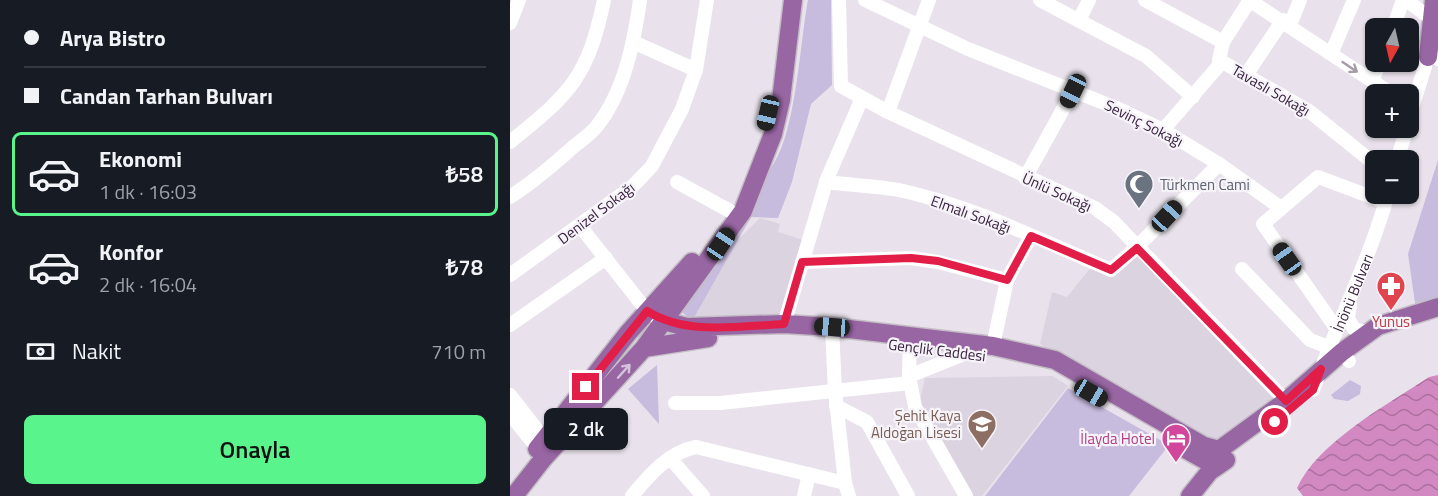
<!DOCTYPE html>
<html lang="tr">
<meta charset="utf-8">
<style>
body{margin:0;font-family:"Titillium Web",sans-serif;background:#242831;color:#f1f3f6;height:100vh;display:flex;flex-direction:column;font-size:22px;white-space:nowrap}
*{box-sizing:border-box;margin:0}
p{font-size:20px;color:#9ea1a6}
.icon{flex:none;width:33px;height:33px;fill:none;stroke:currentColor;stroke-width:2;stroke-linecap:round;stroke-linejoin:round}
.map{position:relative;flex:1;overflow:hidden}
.details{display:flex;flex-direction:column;background:#171b24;width:510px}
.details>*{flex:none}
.top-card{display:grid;align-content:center;height:132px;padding:0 24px;background:#171b24}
.needle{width:39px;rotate:188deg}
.buttons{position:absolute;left:855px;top:18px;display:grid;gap:12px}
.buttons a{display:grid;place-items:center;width:54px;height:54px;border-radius:9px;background:#171b24;box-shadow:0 2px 4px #0004;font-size:30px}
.end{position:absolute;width:27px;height:27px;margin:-14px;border:8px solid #e11d48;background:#fff;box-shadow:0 0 0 3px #fff}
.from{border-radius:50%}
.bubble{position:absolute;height:42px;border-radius:9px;background:#171b24;box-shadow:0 2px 4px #0004;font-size:20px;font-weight:600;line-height:42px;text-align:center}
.car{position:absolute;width:18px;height:36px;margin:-18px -9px;border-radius:8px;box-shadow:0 0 4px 2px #0007;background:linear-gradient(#222 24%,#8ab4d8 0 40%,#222 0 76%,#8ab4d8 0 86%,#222 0)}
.top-card b{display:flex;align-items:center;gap:21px;height:57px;font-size:22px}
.top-card b+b{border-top:2px solid #363941}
.top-card i{width:15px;height:15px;background:#f1f3f6}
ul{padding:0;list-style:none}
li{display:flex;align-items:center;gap:18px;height:84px;margin:0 12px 9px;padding:0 12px;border:3px solid transparent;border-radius:9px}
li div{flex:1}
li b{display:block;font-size:22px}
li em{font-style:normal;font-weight:600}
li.current{border-color:#59f48b}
li>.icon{width:54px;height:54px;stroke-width:1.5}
.pay{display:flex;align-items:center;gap:15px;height:66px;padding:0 24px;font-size:22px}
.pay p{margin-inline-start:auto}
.button{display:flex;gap:12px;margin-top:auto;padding:12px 24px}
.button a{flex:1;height:69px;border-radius:9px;background:#59f48b;color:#111;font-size:24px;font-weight:600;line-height:69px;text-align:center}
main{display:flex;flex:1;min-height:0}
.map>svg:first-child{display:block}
.built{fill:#dcd3e0}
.park{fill:#c7bbde}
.water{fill:url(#water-waves)}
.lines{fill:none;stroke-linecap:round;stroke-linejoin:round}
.major-casing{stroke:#c4bdc5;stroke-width:21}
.minor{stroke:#fff;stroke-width:14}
.major{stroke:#9866a3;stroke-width:18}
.oneway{stroke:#a69ca8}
.oneway2{stroke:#d5c2db}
.route{stroke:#e11d48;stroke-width:8}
.labels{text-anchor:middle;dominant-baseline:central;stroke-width:4.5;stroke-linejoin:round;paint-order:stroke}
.street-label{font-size:15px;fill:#39223e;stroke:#f6f3f9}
.worship-label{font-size:15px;fill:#5b616d;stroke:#f6f3f9;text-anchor:start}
.health-label{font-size:15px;fill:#be3a42;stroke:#f6f3f9}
.education-label{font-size:15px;fill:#785e54;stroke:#f6f3f9;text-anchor:end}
.hotel-label{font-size:15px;fill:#b23c85;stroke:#f6f3f9;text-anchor:end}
</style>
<main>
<section class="details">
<div class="top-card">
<b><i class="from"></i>Arya Bistro</b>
<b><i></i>Candan Tarhan Bulvarı</b>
</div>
<ul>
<li class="current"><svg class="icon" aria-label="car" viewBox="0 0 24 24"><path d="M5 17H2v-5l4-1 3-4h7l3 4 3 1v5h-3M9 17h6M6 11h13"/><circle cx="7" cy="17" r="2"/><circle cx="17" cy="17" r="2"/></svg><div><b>Ekonomi</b><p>1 dk · 16:03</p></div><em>₺58</em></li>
<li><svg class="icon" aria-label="car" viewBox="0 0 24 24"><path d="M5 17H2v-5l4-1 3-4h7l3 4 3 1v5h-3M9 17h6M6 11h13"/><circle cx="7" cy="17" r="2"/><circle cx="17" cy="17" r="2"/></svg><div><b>Konfor</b><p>2 dk · 16:04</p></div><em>₺78</em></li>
</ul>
<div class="pay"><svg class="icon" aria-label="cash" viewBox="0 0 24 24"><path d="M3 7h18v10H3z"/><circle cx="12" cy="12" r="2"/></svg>Nakit<p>710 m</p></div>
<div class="button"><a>Onayla</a></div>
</section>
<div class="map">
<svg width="928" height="496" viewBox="0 0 928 496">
<defs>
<pattern id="water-waves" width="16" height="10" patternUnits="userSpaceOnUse" patternTransform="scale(1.5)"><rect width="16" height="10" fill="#d289c1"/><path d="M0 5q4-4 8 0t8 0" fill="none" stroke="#ab709e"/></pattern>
</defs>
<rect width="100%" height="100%" fill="#e9e2ec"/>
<path class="built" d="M 250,218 L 270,224 L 268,232 L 293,240 L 270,319 L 182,321 L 172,312 L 209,258 Z
M 627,254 L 765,397 L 711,442 L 699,443 L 530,344 L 542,292 L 557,297 L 582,266 L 601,275 Z
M 543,376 L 558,386 L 472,496 L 463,496 L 409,405 L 415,378 Z"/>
<path class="park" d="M 298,0 L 321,0 L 322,85 L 301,104 L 282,182 L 268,218 L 241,217 L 182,321 L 172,312 L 199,270 L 226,239 C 226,207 248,188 264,163 C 286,128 290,43 298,0 Z
M 928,160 L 928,300 L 905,303 L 898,254 Z
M 147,365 L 149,424 L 118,389 Z
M 840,380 L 851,386 L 850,394 L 838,401 L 824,399 L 821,395 Z
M 558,388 L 659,445 L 619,496 L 475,496 Z"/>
<path class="water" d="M 928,375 L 928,496 L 793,496 L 787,488 C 807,443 878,404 919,377 Z"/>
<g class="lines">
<g class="major-casing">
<path id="major" d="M 918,57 L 924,0
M 153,321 L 177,327 L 274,324 L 322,327 L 483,346 L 545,360 L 694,446 L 709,450 L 776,401 L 832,352 L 868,326 L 928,307
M 134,348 L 198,338
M 27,449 L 118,333 L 182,262
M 675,449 L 700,463 L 712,463
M 4,496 L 33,459 L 134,348 L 233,211 L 263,134 L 271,100 L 283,0
M 680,496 L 700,471 L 716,460"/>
</g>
<g class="minor">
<path d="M 329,0 L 331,86 L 378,112 L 585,208 L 604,222 L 776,401"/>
<path d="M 355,0 L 458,49 L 609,109 L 653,130 L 709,164 L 771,208"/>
<path d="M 530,0 L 636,56 L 683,97"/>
<path d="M 635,0 L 713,42"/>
<path d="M 739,0 L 882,94"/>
<path d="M 740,0 L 713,42 L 709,60 L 799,111 L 866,165"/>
<path d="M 896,0 L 923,20"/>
<path d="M 569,20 L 579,0"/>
<path d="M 0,23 L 9,0"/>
<path d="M 780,25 L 790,0"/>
<path d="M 883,28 L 893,0"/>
<path d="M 123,42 L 186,70"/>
<path d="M 821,54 L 844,0"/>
<path d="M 736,75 L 773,20"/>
<path d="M 862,81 L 870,62"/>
<path d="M 378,112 L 419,0"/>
<path d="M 898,121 L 918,57 L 928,59"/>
<path d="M 653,130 L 712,62"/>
<path d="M 0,142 C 60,94 78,77 94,0"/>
<path d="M 887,160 L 897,128"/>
<path d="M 515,178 L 563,91"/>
<path d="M 167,182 L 220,211"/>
<path d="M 316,182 C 340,185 366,186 389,190 C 463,206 532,241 601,270 L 627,247 L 709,164"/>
<path d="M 0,197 C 23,182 42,166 62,148 C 70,141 80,135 87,126 C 114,92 124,43 130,0"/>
<path d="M 70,226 L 137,311 L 145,316"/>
<path d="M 292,262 L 401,258 L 428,262 L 497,280 L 483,346"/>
<path d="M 732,269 L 800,340 L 832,352 L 839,361"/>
<path d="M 0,275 L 122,187 L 142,166 L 172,109 L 186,70 L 197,0"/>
<path d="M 497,280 L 521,236"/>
<path d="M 840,305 L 838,318 L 844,329 L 854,332 L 864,328"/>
<path d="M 274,324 L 317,179 L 352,98"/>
<path d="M 0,325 L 96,258"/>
<path d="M 322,327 L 325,391 L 335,483 L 339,496"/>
<path d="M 826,328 L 753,224 L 808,177 L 875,202"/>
<path d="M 400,336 L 399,376 L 405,407 L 456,496"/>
<path d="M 399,376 L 454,354"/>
<path id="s1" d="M 803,390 C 827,324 859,261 878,194"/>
<path d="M 0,395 L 35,440"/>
<path d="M 165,403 L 210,403 L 400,383"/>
<path d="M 326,406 L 357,422 L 398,496"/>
<path d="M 0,414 L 28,449"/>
<path d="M 160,458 L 193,496"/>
<path d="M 122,496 C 139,475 159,452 186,447 L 335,483"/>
<path d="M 294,496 L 299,474"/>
</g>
<use href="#major" class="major"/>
</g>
<defs><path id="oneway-shaft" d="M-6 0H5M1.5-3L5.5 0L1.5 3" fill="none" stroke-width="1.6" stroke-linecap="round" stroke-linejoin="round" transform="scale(1.5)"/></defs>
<use class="oneway" href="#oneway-shaft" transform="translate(840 67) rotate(34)"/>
<use class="oneway2" href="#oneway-shaft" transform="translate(114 371) rotate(-48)"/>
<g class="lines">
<path class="route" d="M 76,387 L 137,311 C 177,336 229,326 274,324 L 292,262 L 401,258 L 428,261 L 497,280 L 521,236 L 601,270 L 627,248 L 776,401 L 811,369 L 803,390 L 765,422"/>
</g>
<defs>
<g id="mosque-pin" transform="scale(1.5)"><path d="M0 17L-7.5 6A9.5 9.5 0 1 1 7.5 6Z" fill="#6b7280" stroke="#f6f3f9"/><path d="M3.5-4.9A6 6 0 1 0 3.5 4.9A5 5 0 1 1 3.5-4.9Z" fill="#fff"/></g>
<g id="pharmacy-pin" transform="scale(1.5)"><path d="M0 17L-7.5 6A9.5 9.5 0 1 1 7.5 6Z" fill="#e0444e" stroke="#f6f3f9"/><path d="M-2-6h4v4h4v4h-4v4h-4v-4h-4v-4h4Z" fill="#fff"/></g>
<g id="school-pin" transform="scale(1.5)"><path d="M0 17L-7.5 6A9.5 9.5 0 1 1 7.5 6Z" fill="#8d6e63" stroke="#f6f3f9"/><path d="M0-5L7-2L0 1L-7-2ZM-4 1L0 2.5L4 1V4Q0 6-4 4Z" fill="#fff"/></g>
<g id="hotel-pin" transform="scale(1.5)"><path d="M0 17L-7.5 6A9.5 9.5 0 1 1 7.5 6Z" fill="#d1479c" stroke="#f6f3f9"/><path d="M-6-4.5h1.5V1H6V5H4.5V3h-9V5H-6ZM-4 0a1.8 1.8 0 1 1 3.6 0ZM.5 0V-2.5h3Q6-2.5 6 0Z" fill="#fff"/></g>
</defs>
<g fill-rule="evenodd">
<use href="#mosque-pin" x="629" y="184"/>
<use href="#pharmacy-pin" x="881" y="286"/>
<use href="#school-pin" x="472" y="424"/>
<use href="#hotel-pin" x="666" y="438"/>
</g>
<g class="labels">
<g class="street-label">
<text transform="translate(761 90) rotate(30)">Tavaslı Sokağı</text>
<text transform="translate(634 123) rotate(27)">Sevinç Sokağı</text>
<text transform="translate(547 192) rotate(24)">Ünlü Sokağı</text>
<text transform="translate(86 213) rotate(-37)">Denizel Sokağı</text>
<text transform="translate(461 214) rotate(20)">Elmalı Sokağı</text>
<text stroke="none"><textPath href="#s1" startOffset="105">İnönü Bulvarı</textPath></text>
<text transform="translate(427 350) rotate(7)">Gençlik Caddesi</text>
</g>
<g class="worship-label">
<text x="650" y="184">Türkmen Cami</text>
</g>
<g class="health-label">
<text x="881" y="321">Yunus</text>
</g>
<g class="education-label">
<text x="451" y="415">Şehit Kaya<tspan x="451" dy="17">Aldoğan Lisesi</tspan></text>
</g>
<g class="hotel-label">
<text x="645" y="438">İlayda Hotel</text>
</g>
</g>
</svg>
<div class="buttons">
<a><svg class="needle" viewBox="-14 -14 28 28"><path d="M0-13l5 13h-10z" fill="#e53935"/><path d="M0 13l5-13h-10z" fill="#9ea1a6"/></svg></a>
<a>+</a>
<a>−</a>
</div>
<i class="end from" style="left:765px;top:422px"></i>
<i class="end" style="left:76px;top:387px"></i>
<div class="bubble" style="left:34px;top:408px;width:84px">2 dk</div>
<i class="car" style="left:563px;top:91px;rotate:206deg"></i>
<i class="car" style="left:258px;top:113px;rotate:193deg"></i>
<i class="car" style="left:657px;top:216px;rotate:43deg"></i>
<i class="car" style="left:211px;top:244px;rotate:34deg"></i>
<i class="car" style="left:777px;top:259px;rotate:325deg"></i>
<i class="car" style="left:322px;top:327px;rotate:274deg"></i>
<i class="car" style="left:581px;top:393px;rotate:120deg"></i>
</div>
</main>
